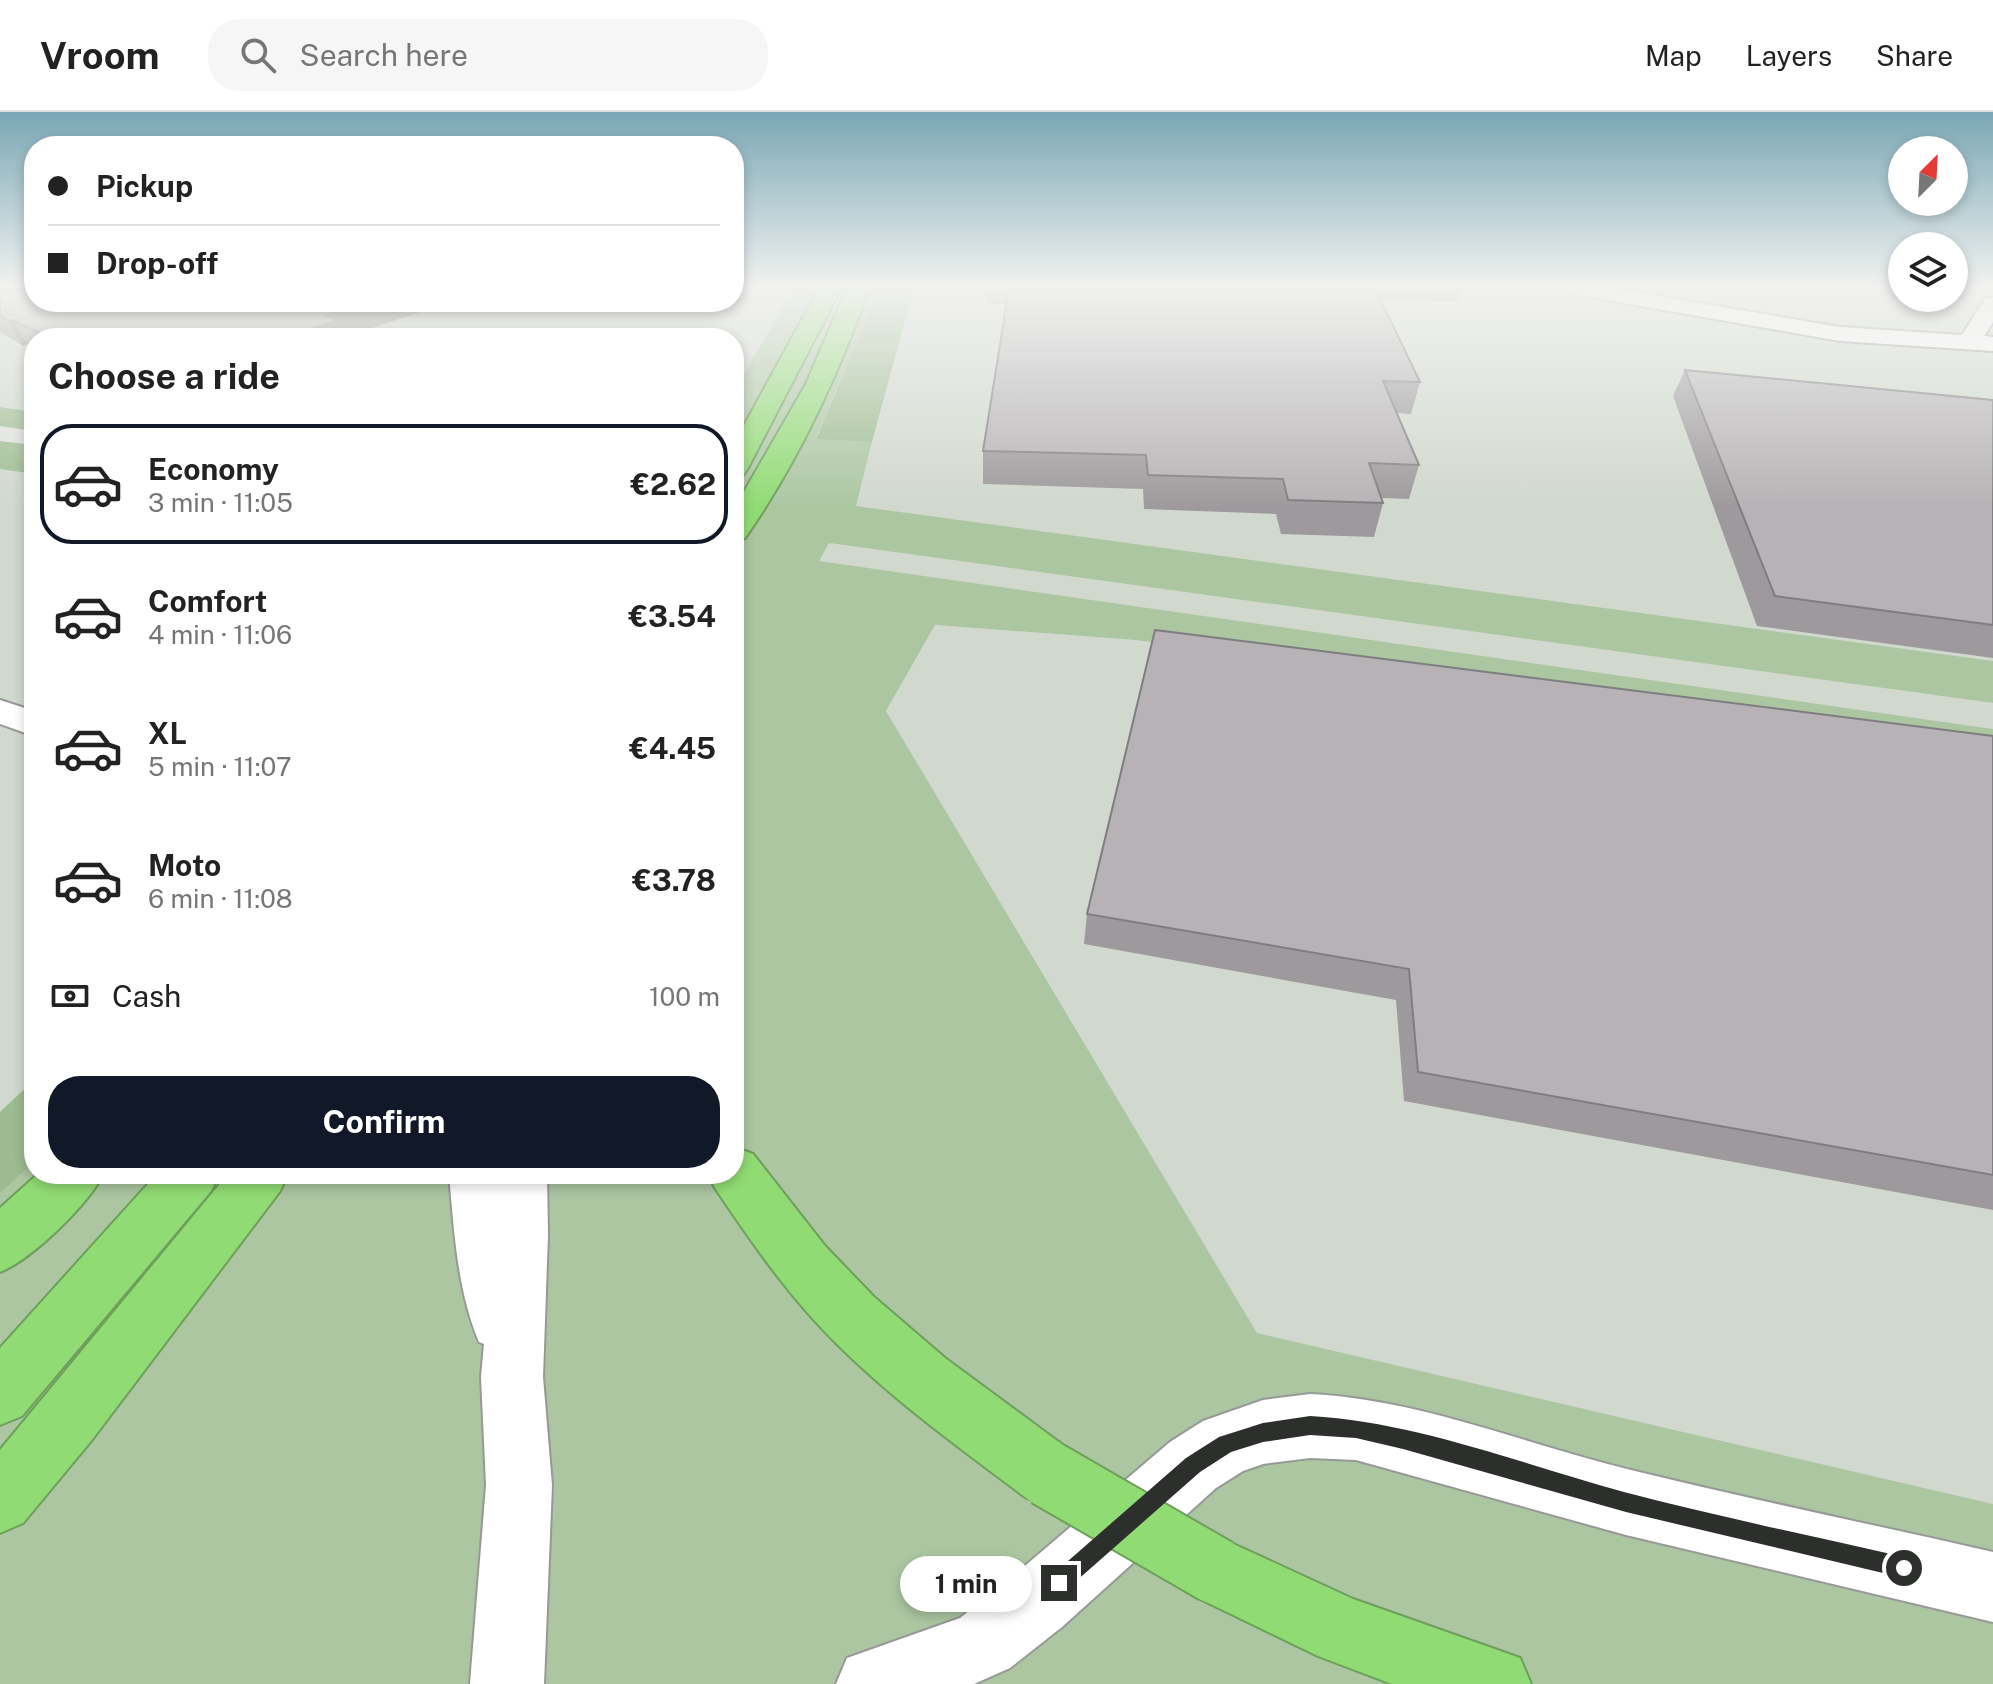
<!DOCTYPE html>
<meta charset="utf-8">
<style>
body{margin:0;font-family:"Public Sans",sans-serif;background:#f6f6f6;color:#222;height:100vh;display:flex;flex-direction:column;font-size:30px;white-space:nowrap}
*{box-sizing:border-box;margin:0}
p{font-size:26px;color:#767676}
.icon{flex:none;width:44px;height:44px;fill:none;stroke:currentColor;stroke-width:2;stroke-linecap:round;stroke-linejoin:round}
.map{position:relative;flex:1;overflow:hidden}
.details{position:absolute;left:24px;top:216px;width:720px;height:856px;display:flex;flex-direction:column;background:#fff;border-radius:32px;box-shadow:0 4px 12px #0003}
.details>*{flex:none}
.hud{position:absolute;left:24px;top:24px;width:720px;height:176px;border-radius:32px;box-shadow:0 4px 12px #0003;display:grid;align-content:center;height:176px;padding:0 24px;background:#fff}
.needle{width:52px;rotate:24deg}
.tools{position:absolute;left:1888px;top:24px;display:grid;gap:16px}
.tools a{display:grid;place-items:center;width:80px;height:80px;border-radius:50%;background:#fff;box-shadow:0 4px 12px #0003;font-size:40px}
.end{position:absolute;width:36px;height:36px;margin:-18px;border:10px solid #2d2f2d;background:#fff;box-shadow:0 0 0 4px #fff}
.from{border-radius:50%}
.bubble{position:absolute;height:56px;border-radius:28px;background:#fff;box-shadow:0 4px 12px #0003;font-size:26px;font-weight:700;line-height:56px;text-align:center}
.hud b{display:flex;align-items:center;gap:28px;height:76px;font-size:30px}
.hud b+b{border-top:2px solid #e0e0e0}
.hud i{width:20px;height:20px;background:#222}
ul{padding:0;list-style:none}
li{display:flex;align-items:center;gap:24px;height:120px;margin:0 16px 12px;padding:0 8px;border:4px solid transparent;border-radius:32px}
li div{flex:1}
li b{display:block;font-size:30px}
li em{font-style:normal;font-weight:700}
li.on{border-color:#111827}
li>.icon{width:72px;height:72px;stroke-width:1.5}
h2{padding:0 24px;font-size:36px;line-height:96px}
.pay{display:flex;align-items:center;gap:20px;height:88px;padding:0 24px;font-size:30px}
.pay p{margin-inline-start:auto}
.action{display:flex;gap:16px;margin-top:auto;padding:16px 24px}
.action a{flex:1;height:92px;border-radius:32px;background:#111827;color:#fff;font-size:32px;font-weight:700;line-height:92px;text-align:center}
header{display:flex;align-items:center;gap:48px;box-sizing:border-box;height:112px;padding:0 40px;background:#fff;border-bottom:2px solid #e0e0e0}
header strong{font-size:38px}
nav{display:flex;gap:44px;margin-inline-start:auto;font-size:28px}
.search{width:560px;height:72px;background:#f6f6f6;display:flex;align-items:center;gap:20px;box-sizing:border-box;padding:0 28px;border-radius:32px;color:#767676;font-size:30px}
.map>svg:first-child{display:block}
.built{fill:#d1d8ce}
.green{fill:#abc6a1}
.forest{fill:#9cbb90}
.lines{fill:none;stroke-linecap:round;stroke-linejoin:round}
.street-casing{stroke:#969996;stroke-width:4}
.highway-casing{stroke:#6e9f5b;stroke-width:4}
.street{fill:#fff;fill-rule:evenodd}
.highway{fill:#91db74;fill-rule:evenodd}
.highway-bridge-casing{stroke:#6e9f5b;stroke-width:69;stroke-linecap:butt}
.highway-bridge{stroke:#91db74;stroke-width:65}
.wall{fill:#9d999c}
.shaded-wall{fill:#7f7d7f}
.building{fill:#b6b2b5;stroke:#7f7d7f;stroke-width:2}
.route{fill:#2d2f2d}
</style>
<header>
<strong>Vroom</strong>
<div class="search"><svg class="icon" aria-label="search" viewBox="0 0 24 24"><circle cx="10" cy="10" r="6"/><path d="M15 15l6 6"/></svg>Search here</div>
<nav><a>Map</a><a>Layers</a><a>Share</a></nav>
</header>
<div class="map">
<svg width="1993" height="1572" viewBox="0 0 1993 1572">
<rect width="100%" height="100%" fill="#dfe2de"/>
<path class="built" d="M 0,176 L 34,190 L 734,190 L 734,176 L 794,176 L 744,262 L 734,271 L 734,226 L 34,226 L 34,300 L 0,295 Z
M 914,176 L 1902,176 L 1902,186 L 1954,186 L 1954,176 L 1993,176 L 1993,549 L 855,394 Z
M 0,357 L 34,362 L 34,968 L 0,1000 Z
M 829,431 L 1993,591 L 1993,617 L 818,450 Z
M 935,513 L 1136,528 L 1993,643 L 1993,1392 L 1257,1221 L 886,599 Z"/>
<path class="green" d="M 794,176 L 879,176 L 816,326 L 872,330 L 856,394 L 1993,549 L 1993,591 L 829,431 L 819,449 L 1993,617 L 1993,643 L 1136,528 L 935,513 L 886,599 L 1257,1221 L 1993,1392 L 1993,1572 L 0,1572 L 0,1081 L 34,1051 L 34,1062 L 734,1062 L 734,271 L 744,262 Z"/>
<path class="forest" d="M 879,176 L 914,176 L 872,330 L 816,327 Z
M 0,295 L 34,300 L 34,319 L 0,314 Z
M 0,329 L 34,333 L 34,362 L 0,357 Z
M 34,968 L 34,1051 L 0,1081 L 0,1000 Z"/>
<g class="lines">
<g class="street-casing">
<path id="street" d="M 1562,176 L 1611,176 L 1840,215 L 1962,223 L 1985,187 L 1993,185 L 1993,210 L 1984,224 L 1993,225 L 1993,239 L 1840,229 L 1573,182 Z
M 0,588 L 34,599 L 34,624 L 0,612 Z
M 449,1062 L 547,1062 L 548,1123 L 543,1265 L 552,1373 L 544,1572 L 470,1572 L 486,1373 L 481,1265 L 484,1232 L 479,1230 C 457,1178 454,1118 449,1062 Z
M 1310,1282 C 1418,1287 1522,1331 1627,1357 C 1748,1387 1871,1412 1993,1440 L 1993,1510 L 1626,1423 L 1356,1348 L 1310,1346 L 1263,1352 L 1243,1359 L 1216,1376 L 1062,1515 L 1010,1556 L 974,1572 L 836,1572 L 847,1546 L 960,1506 L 1012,1465 L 1170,1330 L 1203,1309 L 1263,1288 Z"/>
</g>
<g class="highway-casing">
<path id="highway" d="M 829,176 L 838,182 L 748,356 L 744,362 L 734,364 L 734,332 L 816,182 L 819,177 Z
M 847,176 L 869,176 C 838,264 798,350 745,426 L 734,429 L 734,397 L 806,272 Z
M 734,1035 L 753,1042 L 825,1134 L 874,1185 L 945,1246 L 1071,1339 L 1081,1362 L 1071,1385 L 1048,1395 L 1025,1385 C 952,1330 876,1276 814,1208 C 777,1167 746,1122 715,1076 L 708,1062 L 734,1062 Z
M 38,1062 L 103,1062 C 89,1092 31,1148 0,1160 L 0,1096 Z
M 157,1062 L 219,1062 L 211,1079 L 22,1304 L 0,1313 L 0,1236 Z
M 228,1062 L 288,1062 L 280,1079 L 91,1329 L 23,1411 L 0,1421 L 0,1338 Z
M 1216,1424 L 1353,1487 L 1520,1546 L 1531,1572 L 1392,1572 L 1318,1544 L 1192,1483 L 1181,1459 L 1192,1435 Z"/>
</g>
<use href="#street" class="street"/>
<use href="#highway" class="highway"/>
<g class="highway-bridge-casing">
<path id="highway-bridge" d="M 1048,1362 L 1216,1459"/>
</g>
<use href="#highway-bridge" class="highway-bridge"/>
</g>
<path class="wall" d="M 0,176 L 429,197 L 345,225 L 346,226 L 34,226 L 34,236 L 27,232 L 23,234 L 0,220 Z
M 986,176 L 1461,176 L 1458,189 L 1380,188 L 1420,270 L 1411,302 L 1397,301 L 1419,353 L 1409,387 L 1381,386 L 1383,391 L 1374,425 L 1281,422 L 1276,402 L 1144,397 L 1143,377 L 983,372 L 983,339 L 1006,192 L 986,191 Z
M 1685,258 L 1993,288 L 1993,546 L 1757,514 L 1673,284 Z
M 1993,624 L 1993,1098 L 1404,989 L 1396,888 L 1084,832 L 1087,802 Z"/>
<path class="shaded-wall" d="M 366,190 L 427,190 L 429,197 L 345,225 L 346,226 L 302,226 L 300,220 L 325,203 Z
M 12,208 L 27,232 L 23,234 L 8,209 Z"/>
<path class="building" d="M 0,176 L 34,176 L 34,190 L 366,190 L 325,203 L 338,208 L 300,220 L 312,226 L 51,226 L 12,208 L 8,209 L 0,204 Z
M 1009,176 L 1375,176 L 1420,270 L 1383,269 L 1419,353 L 1369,351 L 1383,391 L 1288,388 L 1283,367 L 1148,363 L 1146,343 L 983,339 Z
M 1685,258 L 1993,288 L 1993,513 L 1775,484 Z
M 1155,518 L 1993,624 L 1993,1063 L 1418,960 L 1409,857 L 1087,802 Z"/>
<linearGradient id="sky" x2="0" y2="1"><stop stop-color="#79a6b4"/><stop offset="0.44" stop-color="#f1f2f0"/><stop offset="1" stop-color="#f1f2f0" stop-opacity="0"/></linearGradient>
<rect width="1993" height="396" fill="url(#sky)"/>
<path class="route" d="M 1310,1304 C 1417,1310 1521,1352 1624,1380 C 1716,1404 1811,1424 1904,1445 L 1911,1448 L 1914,1456 L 1911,1463 L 1904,1466 L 1626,1400 L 1403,1337 L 1356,1326 L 1310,1323 L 1263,1330 L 1231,1340 L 1200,1360 L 1066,1478 L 1059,1481 L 1052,1478 L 1049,1471 L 1052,1463 L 1186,1346 L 1219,1325 L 1263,1311 Z"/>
</svg>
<div class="tools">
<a><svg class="needle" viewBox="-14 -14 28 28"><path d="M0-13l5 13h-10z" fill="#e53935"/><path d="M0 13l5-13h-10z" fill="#767676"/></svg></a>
<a><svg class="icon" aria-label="layers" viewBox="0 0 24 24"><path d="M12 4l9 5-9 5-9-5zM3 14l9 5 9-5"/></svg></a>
</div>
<i class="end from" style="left:1904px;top:1456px"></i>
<i class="end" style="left:1059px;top:1471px"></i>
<div class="bubble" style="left:900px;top:1444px;width:132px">1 min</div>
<div class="hud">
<b><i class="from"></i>Pickup</b>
<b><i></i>Drop-off</b>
</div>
<section class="details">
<h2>Choose a ride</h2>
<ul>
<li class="on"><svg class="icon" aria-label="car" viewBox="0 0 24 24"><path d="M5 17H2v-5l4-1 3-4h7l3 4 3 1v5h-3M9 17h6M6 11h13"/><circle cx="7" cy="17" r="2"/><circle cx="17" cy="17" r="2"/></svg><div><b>Economy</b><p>3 min · 11:05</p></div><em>€2.62</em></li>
<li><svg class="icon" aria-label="car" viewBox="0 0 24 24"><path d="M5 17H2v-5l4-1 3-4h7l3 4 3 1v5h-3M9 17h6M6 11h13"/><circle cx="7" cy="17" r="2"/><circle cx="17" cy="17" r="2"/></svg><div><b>Comfort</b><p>4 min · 11:06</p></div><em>€3.54</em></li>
<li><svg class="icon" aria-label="car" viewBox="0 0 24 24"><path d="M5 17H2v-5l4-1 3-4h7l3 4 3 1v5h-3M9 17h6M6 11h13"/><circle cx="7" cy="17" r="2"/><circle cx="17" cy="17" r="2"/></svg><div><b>XL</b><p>5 min · 11:07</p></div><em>€4.45</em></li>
<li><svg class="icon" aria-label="car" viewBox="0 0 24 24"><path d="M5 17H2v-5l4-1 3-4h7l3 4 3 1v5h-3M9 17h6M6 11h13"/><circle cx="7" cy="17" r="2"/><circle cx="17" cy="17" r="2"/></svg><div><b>Moto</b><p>6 min · 11:08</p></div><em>€3.78</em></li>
</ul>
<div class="pay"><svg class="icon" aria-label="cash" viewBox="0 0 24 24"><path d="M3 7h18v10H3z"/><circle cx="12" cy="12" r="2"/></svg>Cash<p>100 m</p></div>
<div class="action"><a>Confirm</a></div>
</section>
</div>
